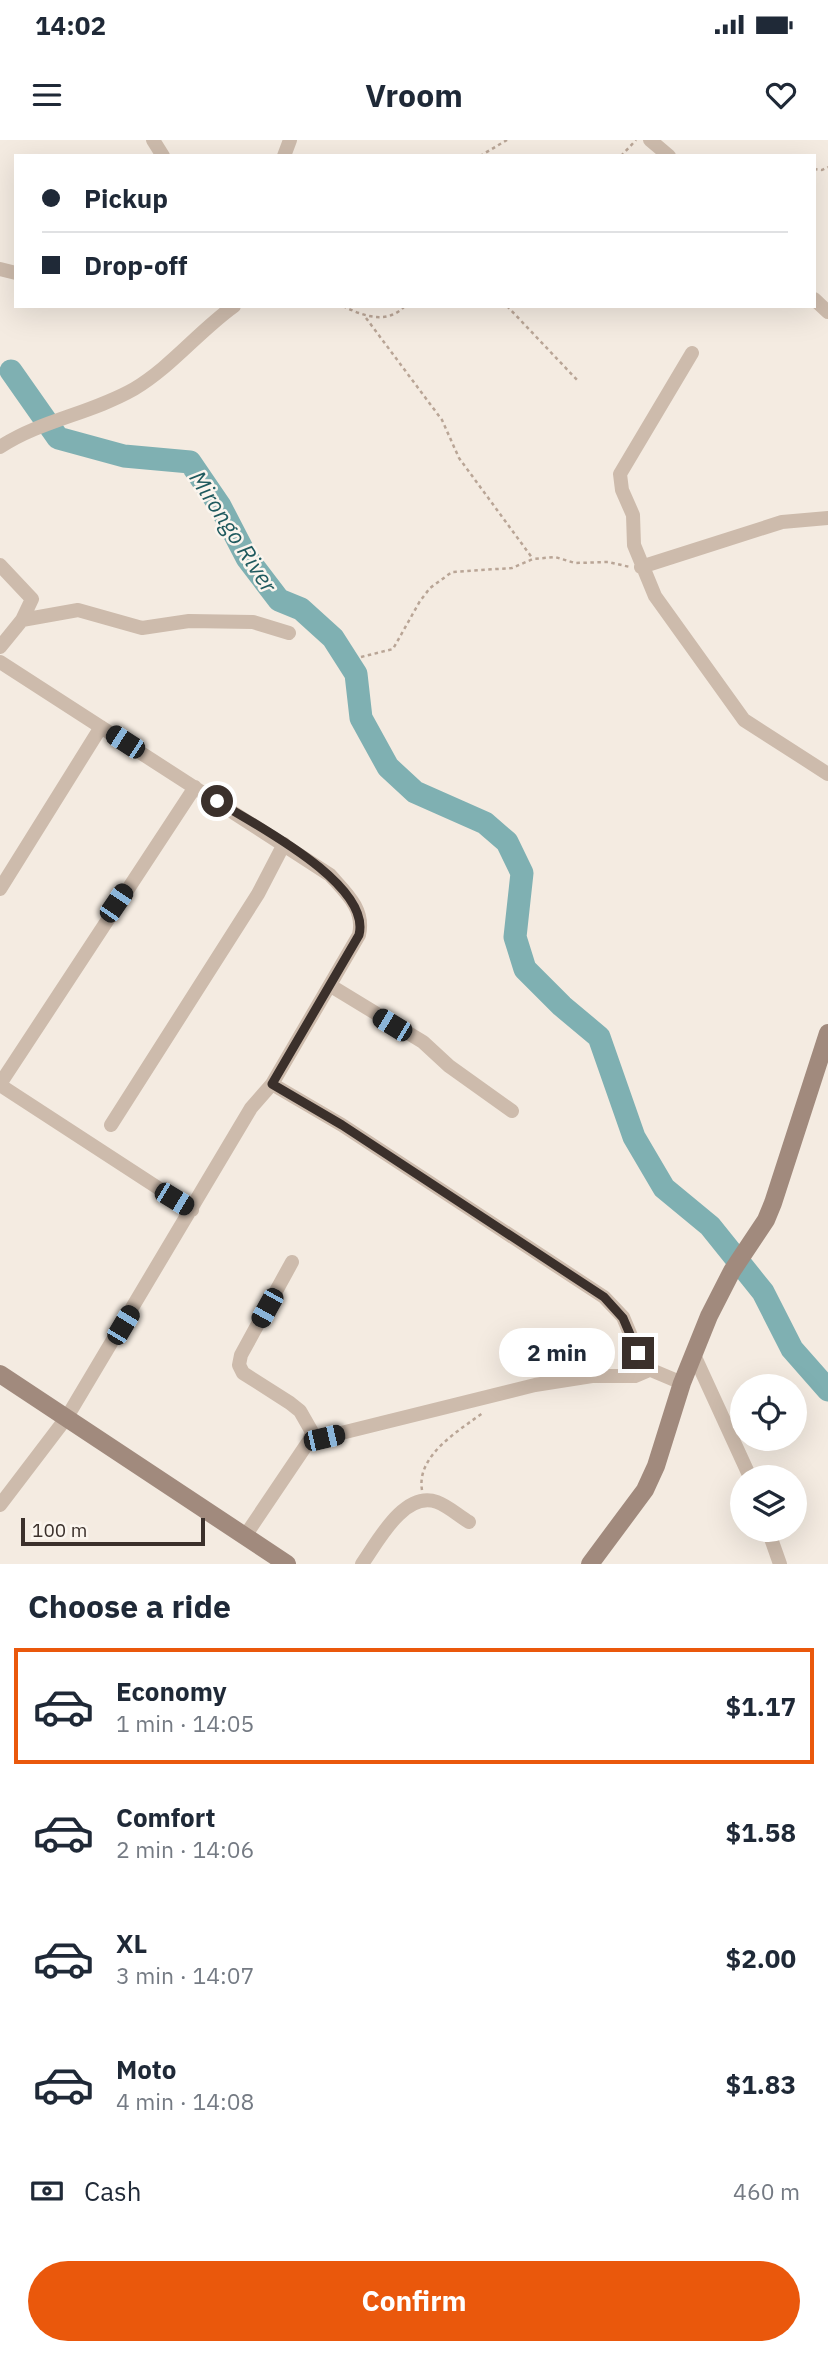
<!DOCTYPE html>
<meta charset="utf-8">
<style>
body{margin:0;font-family:"IBM Plex Sans",sans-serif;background:#f2f2f3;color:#1f2937;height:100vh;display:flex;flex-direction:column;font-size:26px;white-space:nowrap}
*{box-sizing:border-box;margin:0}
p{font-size:23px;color:#747a83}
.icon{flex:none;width:38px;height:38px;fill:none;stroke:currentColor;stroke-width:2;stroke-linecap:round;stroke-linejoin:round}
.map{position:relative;height:1424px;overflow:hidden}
.drawer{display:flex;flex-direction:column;background:#fff;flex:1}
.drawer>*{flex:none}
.banner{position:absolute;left:14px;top:14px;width:802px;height:154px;border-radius:0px;box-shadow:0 7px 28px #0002;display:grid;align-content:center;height:154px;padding:0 28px;background:#fff}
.buttons{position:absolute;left:730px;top:1234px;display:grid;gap:14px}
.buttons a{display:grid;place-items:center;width:77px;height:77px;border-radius:50%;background:#fff;box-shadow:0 7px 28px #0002;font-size:35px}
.scale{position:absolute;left:21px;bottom:18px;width:184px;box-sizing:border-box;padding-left:7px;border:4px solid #3b302b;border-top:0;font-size:19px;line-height:24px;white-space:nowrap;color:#3b302b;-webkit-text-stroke:5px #fbf5ee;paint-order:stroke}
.end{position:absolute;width:32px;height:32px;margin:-16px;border:9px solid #3b302b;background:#fff;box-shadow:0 0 0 4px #fff}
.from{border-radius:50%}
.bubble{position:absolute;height:49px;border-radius:24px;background:#fff;box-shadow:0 7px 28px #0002;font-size:23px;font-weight:700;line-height:49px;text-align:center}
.car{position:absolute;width:21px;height:42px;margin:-21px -10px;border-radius:9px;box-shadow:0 0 5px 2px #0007;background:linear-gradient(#222 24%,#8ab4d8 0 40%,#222 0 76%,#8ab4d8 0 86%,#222 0)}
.banner b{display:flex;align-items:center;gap:24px;height:66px;font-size:26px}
.banner b+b{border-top:2px solid #e0e1e3}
.banner i{width:18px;height:18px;background:#1f2937}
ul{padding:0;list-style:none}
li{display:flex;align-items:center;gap:21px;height:116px;margin:0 14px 10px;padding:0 14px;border:4px solid transparent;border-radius:0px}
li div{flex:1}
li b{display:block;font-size:26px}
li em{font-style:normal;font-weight:700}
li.current{border-color:#ea580c}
li>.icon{width:63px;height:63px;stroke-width:1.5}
h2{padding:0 28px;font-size:32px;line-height:84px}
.pay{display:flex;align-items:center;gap:18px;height:77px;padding:0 28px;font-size:26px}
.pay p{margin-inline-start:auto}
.primary-button{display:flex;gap:14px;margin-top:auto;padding:14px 28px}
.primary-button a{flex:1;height:80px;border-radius:42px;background:#ea580c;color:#fff;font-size:28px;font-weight:700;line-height:80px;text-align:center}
.status{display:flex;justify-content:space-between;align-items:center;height:49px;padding:0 35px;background:#fff;direction:ltr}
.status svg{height:19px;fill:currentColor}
header{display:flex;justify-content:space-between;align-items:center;height:91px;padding:0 28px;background:#fff;font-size:32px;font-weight:700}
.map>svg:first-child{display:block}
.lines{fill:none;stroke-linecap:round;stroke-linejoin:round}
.stream{stroke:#7fb0b2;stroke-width:3.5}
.river{stroke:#7fb0b2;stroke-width:23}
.path{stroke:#b9a596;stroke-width:2.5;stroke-dasharray:3.5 3.5;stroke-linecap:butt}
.street{stroke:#cdbbac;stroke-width:14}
.secondary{stroke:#a18a7d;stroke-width:18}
.route{stroke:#3b302b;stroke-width:9}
.labels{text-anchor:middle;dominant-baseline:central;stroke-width:5;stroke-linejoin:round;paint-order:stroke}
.water-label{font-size:23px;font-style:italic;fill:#1f5a5e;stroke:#fbf5ee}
</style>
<div class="status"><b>14:02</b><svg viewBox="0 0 49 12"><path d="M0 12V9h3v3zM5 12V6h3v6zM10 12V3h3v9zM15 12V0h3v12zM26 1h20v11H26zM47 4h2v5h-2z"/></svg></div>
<header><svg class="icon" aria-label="menu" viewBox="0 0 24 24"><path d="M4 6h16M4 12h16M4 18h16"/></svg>Vroom<svg class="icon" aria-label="heart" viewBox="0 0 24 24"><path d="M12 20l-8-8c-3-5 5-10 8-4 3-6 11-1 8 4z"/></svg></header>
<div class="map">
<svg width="828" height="1424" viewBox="0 0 828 1424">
<rect width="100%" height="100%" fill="#f4ebe1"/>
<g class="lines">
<path class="stream" d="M 0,231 L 11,231"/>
<path class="river" d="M 11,231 L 58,298 L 124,316 L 190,322 L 220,366 L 247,418 L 279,460 L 301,469 L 333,498 L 356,534 L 361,578 L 388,627 L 415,652 L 485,683 L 507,702 L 522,733 L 515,797 L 525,829 L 562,866 L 599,897 L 634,997 L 664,1048 L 710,1086 L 763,1152 L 792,1209 L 828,1250"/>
<path class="path" d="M 480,16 L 507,0
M 621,16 L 636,0
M 814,29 L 822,30 L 828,27
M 343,166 C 363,176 387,185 405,166
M 507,166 L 579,242
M 366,178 L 442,280 L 459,318 L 533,419
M 361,517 L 393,509 L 420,461 L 430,448 L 452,432 L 512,428 L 533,419 L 555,417 L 575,423 L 608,422 L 630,427
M 422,1350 C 416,1315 460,1290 484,1272"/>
<path class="street" d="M 153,0 L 163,16
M 650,0 L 669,16
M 284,16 L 290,0
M 0,129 L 16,133
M 814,159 L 828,172
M 692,213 L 620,334 L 622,350 L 633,375 L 634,405 L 655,456 L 744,580 L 828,634
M 0,307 C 41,280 90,274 134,249 C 171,227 199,191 234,166
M 0,425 L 32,459 L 22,480 L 0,507
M 641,427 L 782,382 L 828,378
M 22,480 L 78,470 L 142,488 L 189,481 L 253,482 L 289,493
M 0,522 L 330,735 C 346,753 365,769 359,795 L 272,944 L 251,968 L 67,1277 L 0,1365
M 0,749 L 101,587
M 331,846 L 423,902 L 449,926 L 512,971
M 0,944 L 195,647
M 272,944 L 342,985 L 604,1157 L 623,1177 L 644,1227 L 682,1243
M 0,945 L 192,1070
M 111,985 L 258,754 L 284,704
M 694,1215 L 750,1337
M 309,1301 L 535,1245 L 592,1236 L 635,1236 L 649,1230
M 768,1390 L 780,1424
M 245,1396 L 309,1301 L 312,1292 L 300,1271 L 290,1263 L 243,1233 L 239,1225 L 241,1215 L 292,1122
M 362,1424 C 377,1403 404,1350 437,1362 C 448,1366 459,1376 469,1382"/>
<path class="secondary" d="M 0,1234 L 287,1424
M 590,1424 L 645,1350 L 656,1326 L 682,1243 L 709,1176 L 732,1131 L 766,1080 L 773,1063 L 828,893"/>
</g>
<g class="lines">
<path class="route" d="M 217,661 C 254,684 372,744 359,795 L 272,944 L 342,985 L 604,1157 L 623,1178 L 638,1213"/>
</g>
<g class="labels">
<g class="water-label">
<text transform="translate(234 391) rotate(57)">Mirongo River</text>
</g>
</g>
</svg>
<div class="buttons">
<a><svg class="icon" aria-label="locate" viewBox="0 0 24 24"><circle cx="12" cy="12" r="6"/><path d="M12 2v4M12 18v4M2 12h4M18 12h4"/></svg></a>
<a><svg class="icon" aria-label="layers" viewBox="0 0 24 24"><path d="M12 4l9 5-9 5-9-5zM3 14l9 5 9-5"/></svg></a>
</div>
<div class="scale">100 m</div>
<i class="end from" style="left:217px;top:661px"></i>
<i class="end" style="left:638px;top:1213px"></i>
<div class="bubble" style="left:499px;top:1188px;width:116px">2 min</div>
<i class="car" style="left:125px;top:602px;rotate:303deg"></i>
<i class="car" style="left:116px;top:763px;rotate:34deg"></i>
<i class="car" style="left:392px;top:885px;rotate:301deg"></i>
<i class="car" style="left:174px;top:1059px;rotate:121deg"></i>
<i class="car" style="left:267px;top:1168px;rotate:209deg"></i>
<i class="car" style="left:123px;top:1185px;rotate:31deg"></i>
<i class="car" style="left:324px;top:1298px;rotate:77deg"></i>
<div class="banner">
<b><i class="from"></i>Pickup</b>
<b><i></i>Drop-off</b>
</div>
</div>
<section class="drawer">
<h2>Choose a ride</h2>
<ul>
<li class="current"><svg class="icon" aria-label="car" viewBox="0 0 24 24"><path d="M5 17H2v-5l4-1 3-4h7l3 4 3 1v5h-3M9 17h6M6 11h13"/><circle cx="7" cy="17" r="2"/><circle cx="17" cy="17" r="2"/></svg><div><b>Economy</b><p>1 min · 14:05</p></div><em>$1.17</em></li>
<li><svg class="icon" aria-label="car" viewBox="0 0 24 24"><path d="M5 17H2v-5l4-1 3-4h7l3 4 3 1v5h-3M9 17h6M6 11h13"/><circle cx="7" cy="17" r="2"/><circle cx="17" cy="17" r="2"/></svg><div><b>Comfort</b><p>2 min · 14:06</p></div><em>$1.58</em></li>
<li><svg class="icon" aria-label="car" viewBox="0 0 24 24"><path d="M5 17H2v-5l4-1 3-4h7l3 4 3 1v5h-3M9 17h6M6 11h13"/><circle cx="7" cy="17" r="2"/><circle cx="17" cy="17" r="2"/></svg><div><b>XL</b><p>3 min · 14:07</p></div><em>$2.00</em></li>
<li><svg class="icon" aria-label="car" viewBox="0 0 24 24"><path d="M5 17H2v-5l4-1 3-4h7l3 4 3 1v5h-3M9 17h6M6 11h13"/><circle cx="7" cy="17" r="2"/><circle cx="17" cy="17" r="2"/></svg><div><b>Moto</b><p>4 min · 14:08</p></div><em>$1.83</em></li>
</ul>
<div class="pay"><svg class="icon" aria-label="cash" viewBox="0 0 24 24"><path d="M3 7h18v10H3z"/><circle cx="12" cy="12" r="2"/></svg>Cash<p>460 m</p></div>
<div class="primary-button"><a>Confirm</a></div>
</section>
